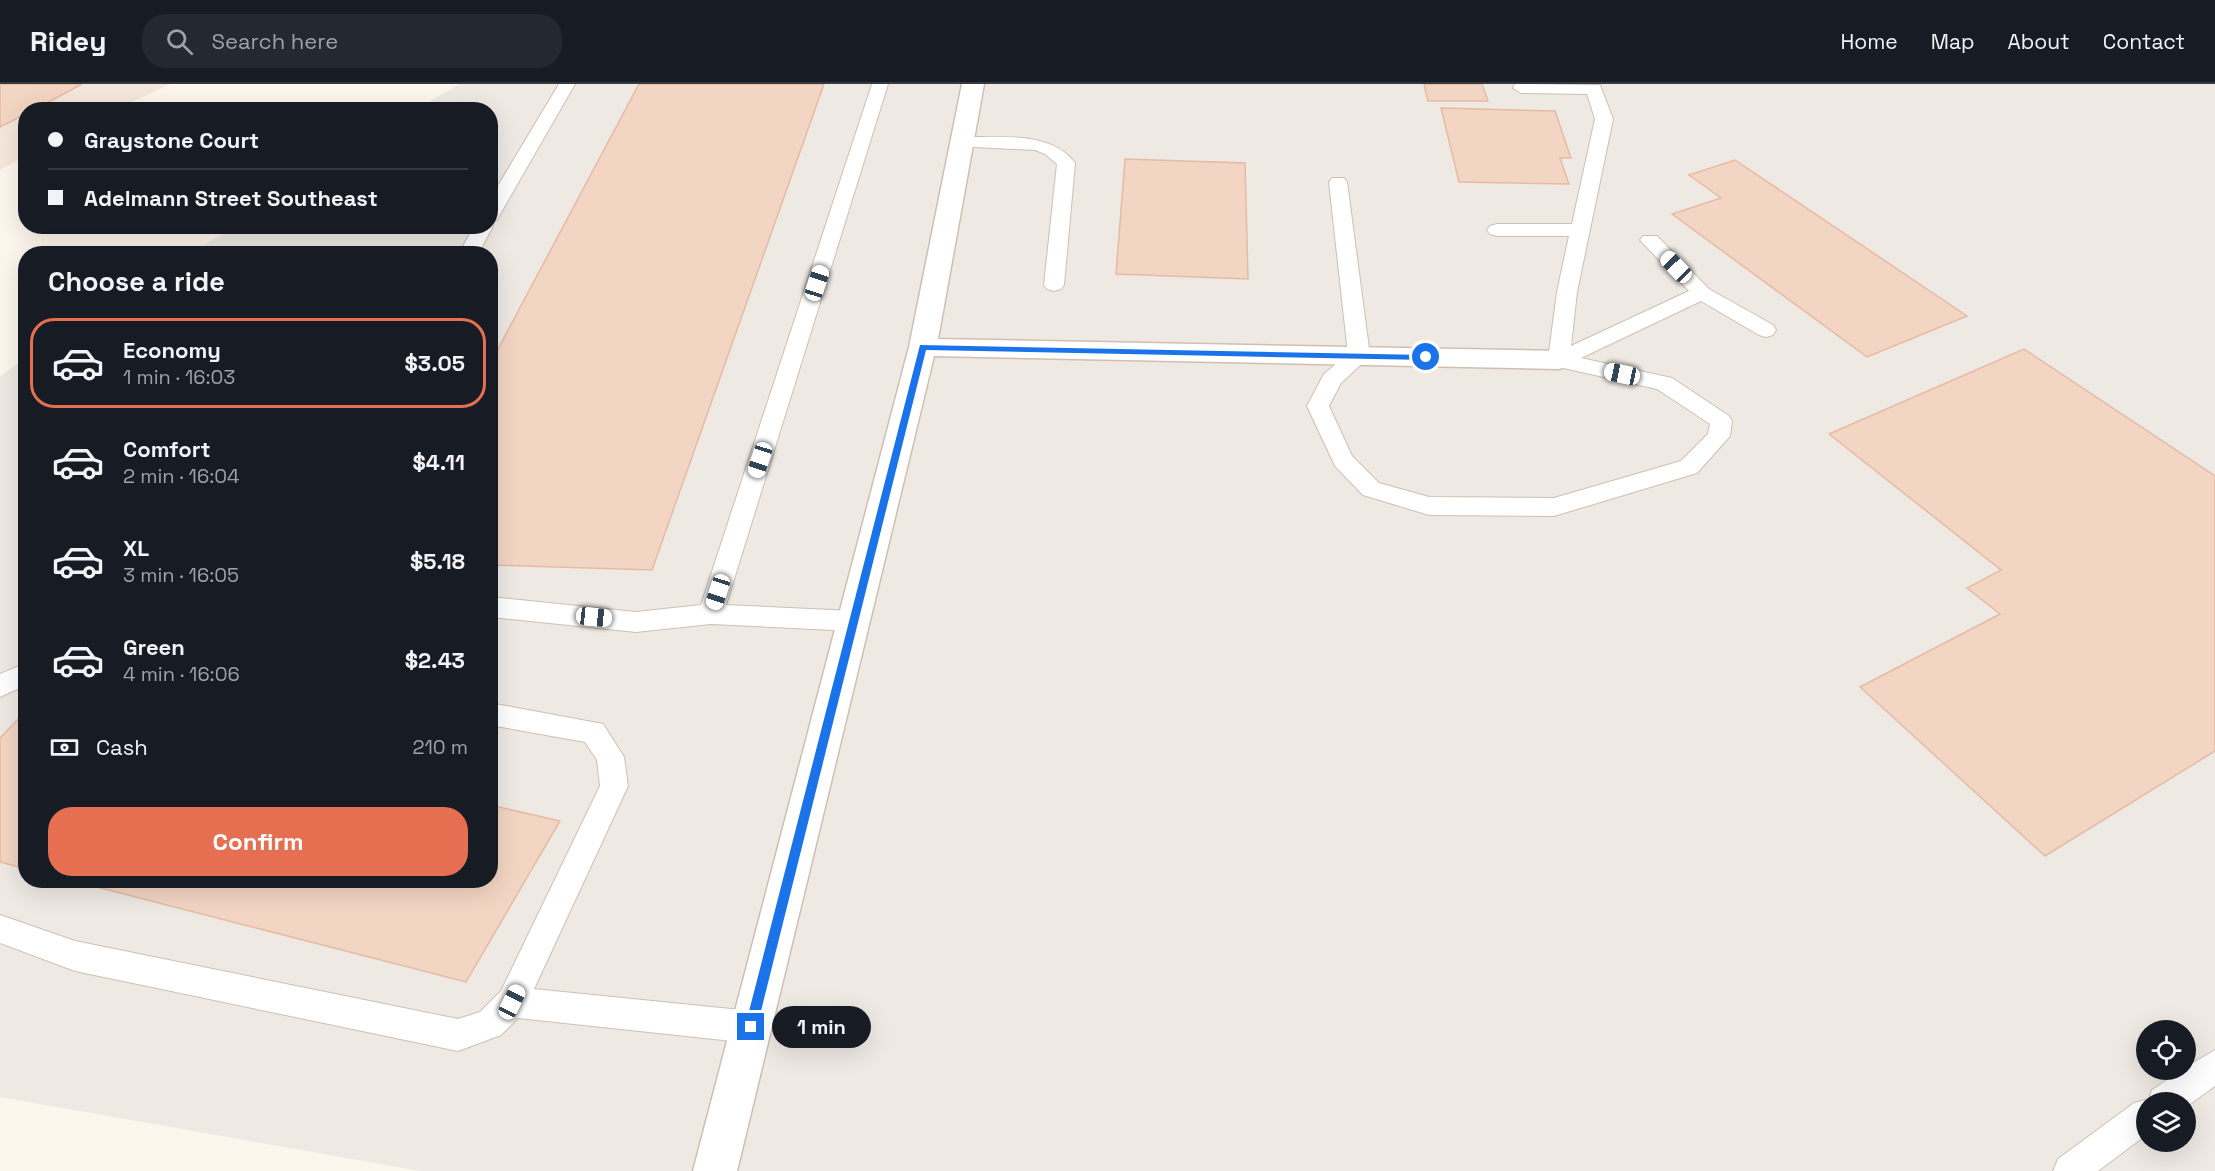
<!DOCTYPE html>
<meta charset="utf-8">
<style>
body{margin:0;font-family:"Space Grotesk",sans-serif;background:#242831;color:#f1f3f6;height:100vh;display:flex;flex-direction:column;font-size:22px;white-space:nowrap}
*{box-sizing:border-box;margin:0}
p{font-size:20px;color:#9ea1a6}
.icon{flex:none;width:33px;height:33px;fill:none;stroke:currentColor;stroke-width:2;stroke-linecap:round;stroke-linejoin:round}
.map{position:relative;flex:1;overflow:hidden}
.side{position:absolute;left:18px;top:162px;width:480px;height:642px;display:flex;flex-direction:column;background:#171b24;border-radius:24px;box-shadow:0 6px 24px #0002}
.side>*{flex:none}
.top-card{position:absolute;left:18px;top:18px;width:480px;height:132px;border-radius:24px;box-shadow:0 6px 24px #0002;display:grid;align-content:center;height:132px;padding:0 30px;background:#171b24}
.controls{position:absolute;left:2136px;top:936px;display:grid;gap:12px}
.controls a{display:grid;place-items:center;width:60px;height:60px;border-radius:50%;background:#171b24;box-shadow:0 6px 24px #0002;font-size:30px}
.end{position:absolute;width:27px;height:27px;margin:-14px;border:8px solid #1a73e8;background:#fff;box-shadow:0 0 0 3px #fff}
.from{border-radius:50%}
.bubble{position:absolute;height:42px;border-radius:21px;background:#171b24;box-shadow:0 6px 24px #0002;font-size:20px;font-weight:700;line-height:42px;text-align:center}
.car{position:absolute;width:18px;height:36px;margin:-18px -9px;border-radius:8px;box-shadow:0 0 4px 2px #0007;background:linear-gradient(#fff 24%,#345 0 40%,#fff 0 76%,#345 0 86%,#fff 0)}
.top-card b{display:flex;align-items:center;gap:21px;height:57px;font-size:22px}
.top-card b+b{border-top:2px solid #363941}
.top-card i{width:15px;height:15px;background:#f1f3f6}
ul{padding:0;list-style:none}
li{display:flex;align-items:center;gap:18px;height:90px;margin:0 12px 9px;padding:0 18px;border:3px solid transparent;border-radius:24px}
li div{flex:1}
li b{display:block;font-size:22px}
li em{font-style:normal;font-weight:700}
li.active{border-color:#e76f51}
li>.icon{width:54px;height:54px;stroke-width:1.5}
h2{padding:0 30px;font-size:27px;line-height:72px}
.pay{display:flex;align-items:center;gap:15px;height:66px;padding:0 30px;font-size:22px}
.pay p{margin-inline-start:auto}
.action{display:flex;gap:12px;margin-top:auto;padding:12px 30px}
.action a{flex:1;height:69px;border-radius:24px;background:#e76f51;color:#fff;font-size:24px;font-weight:700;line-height:69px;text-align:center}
header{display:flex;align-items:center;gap:36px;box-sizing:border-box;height:84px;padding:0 30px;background:#171b24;border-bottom:2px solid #363941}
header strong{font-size:28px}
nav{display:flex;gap:33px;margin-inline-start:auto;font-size:21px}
.search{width:420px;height:54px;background:#242831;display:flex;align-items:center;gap:15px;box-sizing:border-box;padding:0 21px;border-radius:24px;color:#9ea1a6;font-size:22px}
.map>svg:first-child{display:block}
.residential{fill:#f5e8da}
.industrial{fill:#efe9e4;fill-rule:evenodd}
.building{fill:#f3d5c3;stroke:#e6bba3;stroke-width:1.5}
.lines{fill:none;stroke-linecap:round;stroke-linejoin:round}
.service-casing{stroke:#d1beb0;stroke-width:2}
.minor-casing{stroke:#d1beb0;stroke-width:3}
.service{fill:#fff;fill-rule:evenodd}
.minor{fill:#fff;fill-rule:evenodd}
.route{fill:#1a73e8}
</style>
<header>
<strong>Ridey</strong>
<div class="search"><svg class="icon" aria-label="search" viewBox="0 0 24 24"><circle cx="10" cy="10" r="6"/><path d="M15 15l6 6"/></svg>Search here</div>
<nav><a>Home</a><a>Map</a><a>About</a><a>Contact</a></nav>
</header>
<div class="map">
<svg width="2215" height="1087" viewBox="0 0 2215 1087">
<rect width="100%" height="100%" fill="#fdf6ec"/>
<path class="residential" d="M 0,0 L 170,0 L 117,25 L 26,26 L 25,72 L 0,86 Z"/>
<path class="industrial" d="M 459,0 L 2215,0 L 2215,1087 L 420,1087 L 0,1013 L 0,292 L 25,275 L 26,796 L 490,796 L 490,170 L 191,169 L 234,143 L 490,142 L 490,26 L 418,25 ZM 2146,946 L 2186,946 L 2186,986 L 2146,986 ZM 2146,1018 L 2186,1018 L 2186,1058 L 2146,1058 Z"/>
<path class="building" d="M 0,0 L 82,0 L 34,26 L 26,26 L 26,30 L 0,43 Z
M 639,0 L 824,0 L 652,486 L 490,481 L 490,280 Z
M 1424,0 L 1482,0 L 1488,17 L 1428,17 Z
M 1441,24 L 1555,27 L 1571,74 L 1560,74 L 1569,100 L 1459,98 Z
M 1125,75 L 1245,79 L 1248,195 L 1116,190 Z
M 1735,76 L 1967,232 L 1867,273 L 1672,130 L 1721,114 L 1689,91 Z
M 2024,265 L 2215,392 L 2215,667 L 2045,772 L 1860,603 L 2000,530 L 1967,504 L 2001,486 L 1829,350 Z
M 26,627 L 26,785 L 0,778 L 0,654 Z
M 490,721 L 560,737 L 466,898 L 70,796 L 490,796 Z"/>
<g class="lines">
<g class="service-casing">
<path id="service" d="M 559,0 L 575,0 L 499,132 L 497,136 L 490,138 L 490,115 Z
M 872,0 L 888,0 L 726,521 L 854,527 L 863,530 L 867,537 L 863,544 L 854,547 L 711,540 L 636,548 L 490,533 L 490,513 L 636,528 L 701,521 Z
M 1515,0 L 1600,1 L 1613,35 L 1577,208 L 1571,262 L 1689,207 L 1640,156 L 1643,152 L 1657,152 L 1709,205 L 1773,241 L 1776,246 L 1773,251 L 1766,253 L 1759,251 L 1701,217 L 1581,274 L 1672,294 L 1729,332 L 1732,337 L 1730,352 L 1697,389 L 1554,432 L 1429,431 L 1363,411 L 1335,382 L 1307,322 L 1324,290 L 1348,270 L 1329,98 L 1332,94 L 1344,94 L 1347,98 L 1370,272 L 1341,299 L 1329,322 L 1352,372 L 1379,399 L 1429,413 L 1554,414 L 1681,377 L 1708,350 L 1710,340 L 1657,305 L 1559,283 L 1552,281 L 1548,276 L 1557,208 L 1569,152 L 1497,152 L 1490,150 L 1487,146 L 1490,142 L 1497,140 L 1572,140 L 1595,35 L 1587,10 L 1521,9 L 1513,4 Z
M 962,53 C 998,54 1051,46 1075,79 L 1064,201 L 1061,205 L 1054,207 L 1047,205 L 1044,201 L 1057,80 L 1045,70 L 1035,66 L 956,62 L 953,58 L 956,54 Z
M 490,138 L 493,142 L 478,170 L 459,170 L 474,142 L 490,142 Z
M 26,579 L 26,601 L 0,613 L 0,590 Z
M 490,619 L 603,640 L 624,673 L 628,702 L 534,905 L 751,927 L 762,932 L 767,943 L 762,954 L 751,959 L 518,934 L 501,951 L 458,967 L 75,887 L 0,859 L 0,831 L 75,857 L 458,935 L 480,928 L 501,907 L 600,702 L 597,676 L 585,658 L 490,641 Z
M 2215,966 L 2215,1002 L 2186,1023 L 2186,1018 L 2146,1018 L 2146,1051 L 2098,1087 L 2053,1087 L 2058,1075 L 2134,1019 L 2149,1015 L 2152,1006 L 2182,986 L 2186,986 L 2186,983 Z"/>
</g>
<g class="minor-casing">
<path id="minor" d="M 962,0 L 984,0 L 938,255 L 1559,267 L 1569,270 L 1573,276 L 1569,282 L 1559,285 L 934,272 L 737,1087 L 693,1087 L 909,263 Z"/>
</g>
<use href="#service" class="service"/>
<use href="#minor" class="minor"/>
</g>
<path class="route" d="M 920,261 L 1426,271 L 1430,273 L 1426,276 L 926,266 L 757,943 L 751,949 L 745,943 Z"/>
</svg>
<div class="controls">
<a><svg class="icon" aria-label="locate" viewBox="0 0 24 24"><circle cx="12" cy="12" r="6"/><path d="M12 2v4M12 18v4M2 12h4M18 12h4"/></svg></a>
<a><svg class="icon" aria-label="layers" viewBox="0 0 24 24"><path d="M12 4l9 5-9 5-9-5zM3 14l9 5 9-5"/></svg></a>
</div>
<i class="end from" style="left:1426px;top:273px"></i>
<i class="end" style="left:751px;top:943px"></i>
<div class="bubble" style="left:772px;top:922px;width:99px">1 min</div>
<i class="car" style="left:1676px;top:183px;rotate:316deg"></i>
<i class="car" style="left:817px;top:199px;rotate:18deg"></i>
<i class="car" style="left:1622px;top:290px;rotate:282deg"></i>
<i class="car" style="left:760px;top:376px;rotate:198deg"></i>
<i class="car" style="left:718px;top:508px;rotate:198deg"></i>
<i class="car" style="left:594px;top:533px;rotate:96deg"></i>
<i class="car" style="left:512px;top:918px;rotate:26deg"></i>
<div class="top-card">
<b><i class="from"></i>Graystone Court</b>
<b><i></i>Adelmann Street Southeast</b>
</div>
<section class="side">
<h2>Choose a ride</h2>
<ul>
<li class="active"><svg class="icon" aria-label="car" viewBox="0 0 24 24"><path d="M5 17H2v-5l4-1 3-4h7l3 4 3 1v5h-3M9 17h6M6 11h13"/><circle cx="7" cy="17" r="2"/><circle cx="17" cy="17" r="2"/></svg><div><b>Economy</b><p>1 min · 16:03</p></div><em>$3.05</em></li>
<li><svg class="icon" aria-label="car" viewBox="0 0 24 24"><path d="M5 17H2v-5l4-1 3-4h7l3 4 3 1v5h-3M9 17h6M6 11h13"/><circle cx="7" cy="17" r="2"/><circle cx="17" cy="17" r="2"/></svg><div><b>Comfort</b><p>2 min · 16:04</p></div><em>$4.11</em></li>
<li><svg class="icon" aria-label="car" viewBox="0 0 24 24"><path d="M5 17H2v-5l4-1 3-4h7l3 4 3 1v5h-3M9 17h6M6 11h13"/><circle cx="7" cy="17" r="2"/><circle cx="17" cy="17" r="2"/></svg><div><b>XL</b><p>3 min · 16:05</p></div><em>$5.18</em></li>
<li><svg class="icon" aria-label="car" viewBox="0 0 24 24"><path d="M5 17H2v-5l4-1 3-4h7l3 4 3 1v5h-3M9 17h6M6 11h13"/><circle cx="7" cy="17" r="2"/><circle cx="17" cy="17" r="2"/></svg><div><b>Green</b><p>4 min · 16:06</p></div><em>$2.43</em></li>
</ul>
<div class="pay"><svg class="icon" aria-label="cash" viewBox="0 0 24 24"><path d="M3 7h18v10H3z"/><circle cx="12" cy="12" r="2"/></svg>Cash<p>210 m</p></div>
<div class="action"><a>Confirm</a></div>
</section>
</div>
